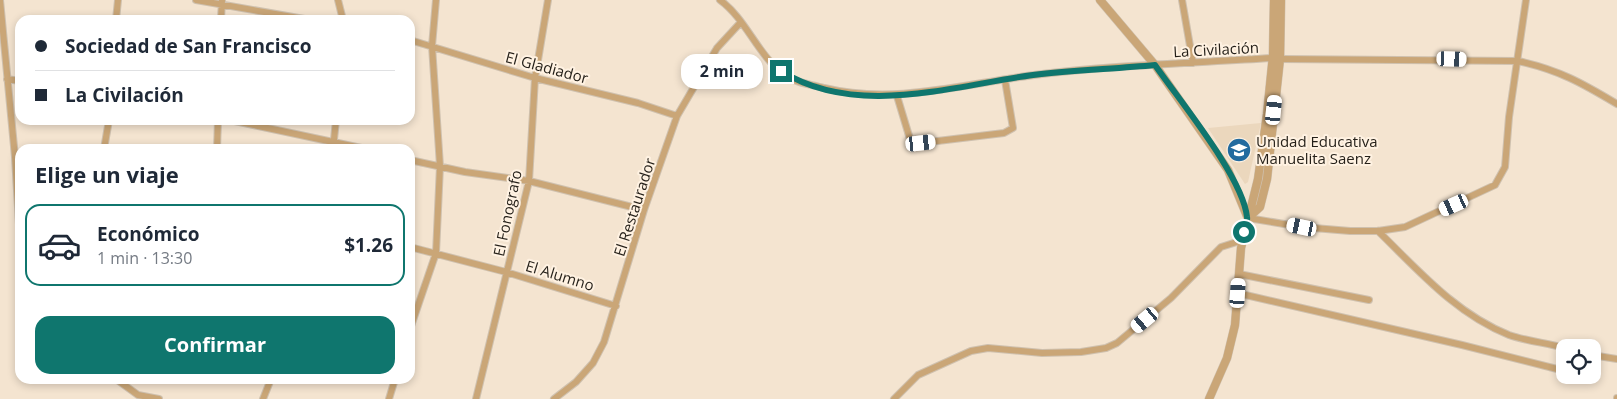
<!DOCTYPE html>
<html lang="es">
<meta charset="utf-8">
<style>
body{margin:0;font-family:"Open Sans",sans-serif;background:#f2f2f3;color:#1f2937;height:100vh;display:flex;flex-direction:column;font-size:19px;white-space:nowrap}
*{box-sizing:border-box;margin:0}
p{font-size:16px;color:#747a83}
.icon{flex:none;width:28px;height:28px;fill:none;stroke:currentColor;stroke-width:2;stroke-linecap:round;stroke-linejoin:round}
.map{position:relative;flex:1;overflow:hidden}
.details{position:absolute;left:15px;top:144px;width:400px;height:240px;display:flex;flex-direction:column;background:#fff;border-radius:15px;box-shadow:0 2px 8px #0003}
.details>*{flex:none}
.top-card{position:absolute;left:15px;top:15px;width:400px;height:110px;border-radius:15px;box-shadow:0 2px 8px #0003;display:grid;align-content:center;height:110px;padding:0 20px;background:#fff}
.fabs{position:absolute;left:1556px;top:339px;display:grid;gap:10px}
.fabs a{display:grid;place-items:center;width:45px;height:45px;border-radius:10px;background:#fff;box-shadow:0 2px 8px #0003;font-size:25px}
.end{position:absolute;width:22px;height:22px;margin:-11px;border:6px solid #0f766e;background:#fff;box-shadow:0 0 0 2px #fff}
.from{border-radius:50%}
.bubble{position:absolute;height:35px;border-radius:15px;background:#fff;box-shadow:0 2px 8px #0003;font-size:16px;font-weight:700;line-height:35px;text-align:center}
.car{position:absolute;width:15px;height:30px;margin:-15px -8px;border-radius:6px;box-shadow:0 0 4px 1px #0007;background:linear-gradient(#fff 24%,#345 0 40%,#fff 0 76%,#345 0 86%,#fff 0)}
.top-card b{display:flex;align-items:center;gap:18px;height:48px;font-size:19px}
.top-card b+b{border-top:1px solid #e0e1e3}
.top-card i{width:12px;height:12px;background:#1f2937}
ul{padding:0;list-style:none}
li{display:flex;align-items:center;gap:15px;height:82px;margin:0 10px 8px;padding:0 10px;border:2px solid transparent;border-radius:15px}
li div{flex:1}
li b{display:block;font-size:19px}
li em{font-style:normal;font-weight:700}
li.active{border-color:#0f766e}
li>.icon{width:45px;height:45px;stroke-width:1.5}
h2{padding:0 20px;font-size:22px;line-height:60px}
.cta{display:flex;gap:10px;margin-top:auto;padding:10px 20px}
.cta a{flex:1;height:58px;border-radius:15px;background:#0f766e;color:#fff;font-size:20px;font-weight:700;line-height:58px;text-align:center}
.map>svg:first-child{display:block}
.built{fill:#ebd7bd}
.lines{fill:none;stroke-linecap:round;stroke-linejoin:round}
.minor-casing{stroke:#cfc1af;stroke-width:8}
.tertiary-casing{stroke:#cfc1af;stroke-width:9}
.minor{stroke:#caa677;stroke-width:6}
.tertiary{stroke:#caa677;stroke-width:8}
.route{stroke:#0f766e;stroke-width:6}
.labels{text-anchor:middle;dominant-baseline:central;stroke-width:4;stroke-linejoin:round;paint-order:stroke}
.street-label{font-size:15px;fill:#241f18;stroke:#fff2e2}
.poi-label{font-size:15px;fill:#241f18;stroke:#fff2e2;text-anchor:start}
</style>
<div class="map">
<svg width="1617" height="399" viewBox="0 0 1617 399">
<rect width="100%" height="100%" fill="#f4e4d0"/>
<path class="built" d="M 1261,123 L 1248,182 L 1245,184 L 1208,128 Z"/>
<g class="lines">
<g class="minor-casing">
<path id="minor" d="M 0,0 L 15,157 L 20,241
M 196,0 L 310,20
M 338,0 L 343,20
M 720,0 C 750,22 759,63 794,80 C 803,84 814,85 824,88 C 895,105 963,84 1034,75 C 1113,65 1193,63 1272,58
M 1182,0 L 1193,63
M 116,20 L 118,0
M 221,20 L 222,0
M 410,40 L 535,78 L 638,103 L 677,116
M 1280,59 L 1518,61 C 1559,70 1582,83 1617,104
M 7,79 L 20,81
M 897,96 L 910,139 L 921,143 L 1004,133 L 1013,128 L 1005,80
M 230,120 L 366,149
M 104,149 L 109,120
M 217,149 L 218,120
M 333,149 L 336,120
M 410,160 L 465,172 L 529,181 L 644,210
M 1248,218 L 1302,227 L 1350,231 L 1378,231 L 1405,227 L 1495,185 L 1505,167 L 1509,117 L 1526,0
M 1378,231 C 1418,270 1456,314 1509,335 C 1526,341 1547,343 1565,348
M 410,247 L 506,272 L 616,306
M 1239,274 L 1369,300
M 1237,293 L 1462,345 L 1565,371
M 410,329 L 436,253 L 440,166 L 432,46 L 436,0
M 1592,355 L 1617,359
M 116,379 L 138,395 L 159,399
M 263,399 L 271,379
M 389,399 L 395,379
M 476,399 L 529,181 L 535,78 L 548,0
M 554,399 L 576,382 L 593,363 L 604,342 L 644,210 L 677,116 L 717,48 L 741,22
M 894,399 L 918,375 L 971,351 L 988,348 L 1042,353 L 1081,352 L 1106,348 L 1117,343 L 1171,298 L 1221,247 L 1243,240
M 1617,399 L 1617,398"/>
</g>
<g class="tertiary-casing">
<path id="tertiary" d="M 1100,0 L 1155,65 L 1228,170 L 1247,216
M 1248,218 L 1260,207 L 1267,179 L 1280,59 L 1281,0
M 1209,399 L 1227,358 L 1235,325 L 1241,248 L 1258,179 L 1267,114 L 1273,55 L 1274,0"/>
</g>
<use href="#minor" class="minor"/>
<use href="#tertiary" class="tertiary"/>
</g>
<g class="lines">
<path class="route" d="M 781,71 C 856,118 952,86 1033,75 C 1073,70 1114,69 1155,65 C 1179,100 1243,177 1247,217 C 1248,222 1245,228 1244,232"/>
</g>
<defs>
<g id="school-disc" transform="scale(1.25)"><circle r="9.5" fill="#236b9f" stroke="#fff2e2"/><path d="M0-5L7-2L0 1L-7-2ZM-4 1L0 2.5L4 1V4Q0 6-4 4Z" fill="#fff"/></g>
</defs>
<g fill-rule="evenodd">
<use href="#school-disc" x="1239" y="150"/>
</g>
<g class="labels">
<g class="street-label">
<text transform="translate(1216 49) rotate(-3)">La Civilación</text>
<text transform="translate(547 67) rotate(15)">El Gladiador</text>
<text transform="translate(634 207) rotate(-72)">El Restaurador</text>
<text transform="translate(507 213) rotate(-78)">El Fonografo</text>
<text transform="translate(560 275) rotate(17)">El Alumno</text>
</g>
<g class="poi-label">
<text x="1256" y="141">Unidad Educativa<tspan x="1256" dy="17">Manuelita Saenz</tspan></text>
</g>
</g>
</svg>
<div class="fabs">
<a><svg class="icon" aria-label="locate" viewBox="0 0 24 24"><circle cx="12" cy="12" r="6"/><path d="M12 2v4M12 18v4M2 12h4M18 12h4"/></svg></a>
</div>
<i class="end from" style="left:1244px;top:232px"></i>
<i class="end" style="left:781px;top:71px"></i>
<div class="bubble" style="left:681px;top:54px;width:82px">2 min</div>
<i class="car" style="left:1452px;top:59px;rotate:92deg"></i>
<i class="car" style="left:1274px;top:110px;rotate:6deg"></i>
<i class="car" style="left:921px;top:143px;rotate:84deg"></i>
<i class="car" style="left:1454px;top:205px;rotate:246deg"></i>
<i class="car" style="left:1302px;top:227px;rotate:282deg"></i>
<i class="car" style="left:1238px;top:293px;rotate:4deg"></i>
<i class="car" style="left:1145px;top:320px;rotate:230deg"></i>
<div class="top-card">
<b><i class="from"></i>Sociedad de San Francisco</b>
<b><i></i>La Civilación</b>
</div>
<section class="details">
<h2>Elige un viaje</h2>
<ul>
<li class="active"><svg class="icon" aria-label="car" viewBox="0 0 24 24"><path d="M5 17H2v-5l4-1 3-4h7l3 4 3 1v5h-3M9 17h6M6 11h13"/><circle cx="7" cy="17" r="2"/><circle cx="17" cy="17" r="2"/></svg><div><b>Económico</b><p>1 min · 13:30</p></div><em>$1.26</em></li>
</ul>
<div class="cta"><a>Confirmar</a></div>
</section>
</div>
